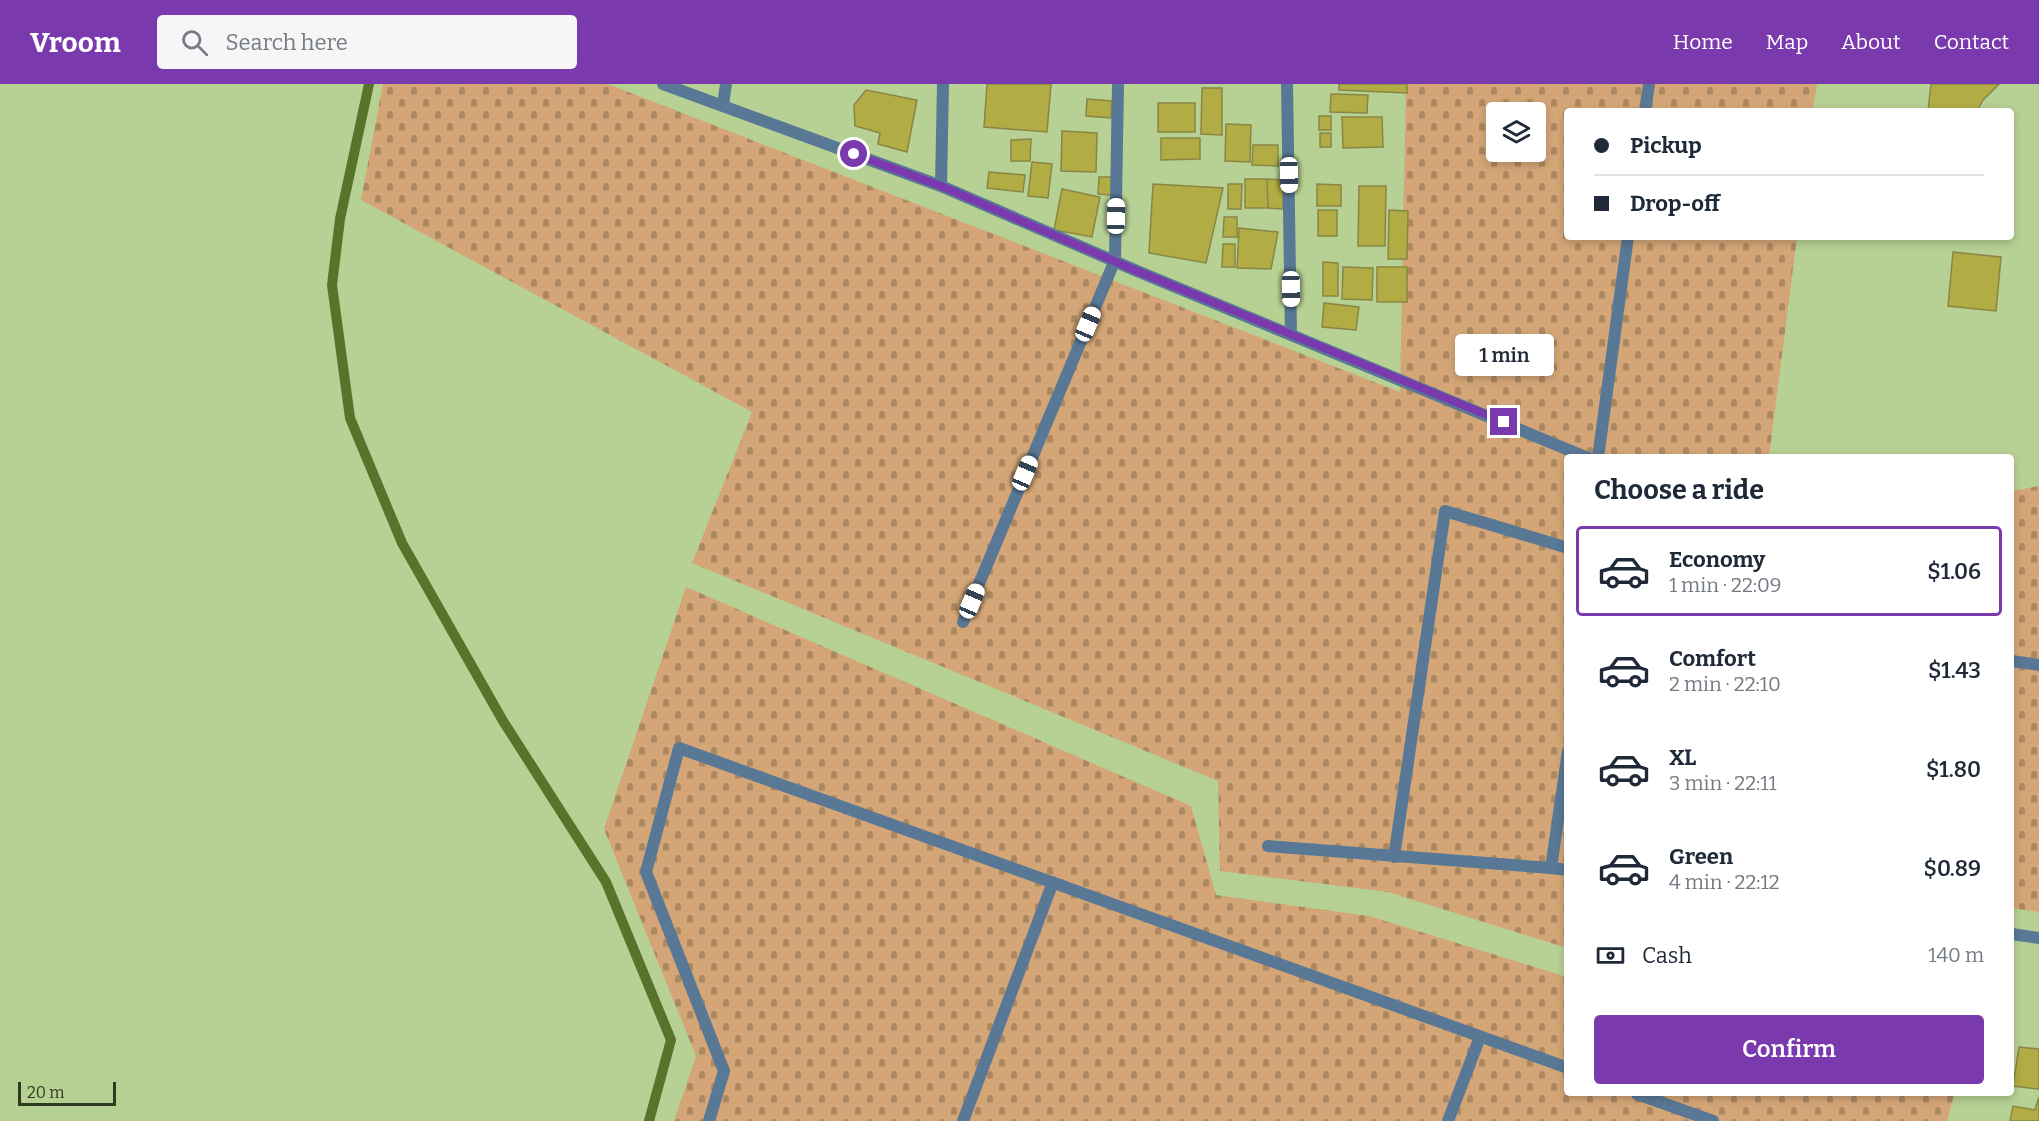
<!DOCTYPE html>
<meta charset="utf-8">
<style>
body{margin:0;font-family:Bitter,serif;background:#f6f6f7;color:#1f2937;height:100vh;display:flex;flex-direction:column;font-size:22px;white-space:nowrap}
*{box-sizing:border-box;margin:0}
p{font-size:20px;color:#747a83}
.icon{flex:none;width:33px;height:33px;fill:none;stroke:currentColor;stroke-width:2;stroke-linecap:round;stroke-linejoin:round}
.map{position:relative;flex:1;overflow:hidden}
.sheet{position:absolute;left:1564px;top:370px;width:450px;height:642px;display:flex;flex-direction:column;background:#fff;border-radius:6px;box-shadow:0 3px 9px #0003}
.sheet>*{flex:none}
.banner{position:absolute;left:1564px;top:24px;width:450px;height:132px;border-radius:6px;box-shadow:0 3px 9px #0003;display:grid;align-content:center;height:132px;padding:0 30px;background:#fff}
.tools{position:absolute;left:1486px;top:18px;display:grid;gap:12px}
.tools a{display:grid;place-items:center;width:60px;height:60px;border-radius:6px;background:#fff;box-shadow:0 3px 9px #0003;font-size:30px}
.scale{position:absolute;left:18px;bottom:15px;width:98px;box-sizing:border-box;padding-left:6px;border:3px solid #303a21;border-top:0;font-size:16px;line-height:21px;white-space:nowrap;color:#303a21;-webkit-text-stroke:4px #b7d093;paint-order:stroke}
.end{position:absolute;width:27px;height:27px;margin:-14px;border:8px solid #7a39ad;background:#fff;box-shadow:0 0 0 3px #fff}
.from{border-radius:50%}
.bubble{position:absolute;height:42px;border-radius:6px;background:#fff;box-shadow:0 3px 9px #0003;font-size:20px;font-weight:600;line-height:42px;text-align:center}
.car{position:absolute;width:18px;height:36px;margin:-18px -9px;border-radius:8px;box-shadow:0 0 4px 2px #0007;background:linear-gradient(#fff 24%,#345 0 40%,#fff 0 76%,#345 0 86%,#fff 0)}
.banner b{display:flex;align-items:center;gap:21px;height:57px;font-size:22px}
.banner b+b{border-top:2px solid #e0e1e3}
.banner i{width:15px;height:15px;background:#1f2937}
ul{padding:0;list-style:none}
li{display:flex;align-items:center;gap:18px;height:90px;margin:0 12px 9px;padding:0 18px;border:3px solid transparent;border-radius:6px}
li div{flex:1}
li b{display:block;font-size:22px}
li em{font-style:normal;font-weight:600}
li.current{border-color:#7a39ad}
li>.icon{width:54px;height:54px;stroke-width:1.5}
h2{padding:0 30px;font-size:27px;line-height:72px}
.pay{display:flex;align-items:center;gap:15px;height:66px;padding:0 30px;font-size:22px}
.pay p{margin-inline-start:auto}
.action{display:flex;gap:12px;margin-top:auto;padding:12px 30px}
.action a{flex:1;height:69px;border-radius:6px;background:#7a39ad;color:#fff;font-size:24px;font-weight:600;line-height:69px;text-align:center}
header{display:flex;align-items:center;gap:36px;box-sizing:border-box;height:84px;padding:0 30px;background:#7a39ad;color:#fff}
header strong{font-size:28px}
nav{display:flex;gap:33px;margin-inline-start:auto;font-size:21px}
.search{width:420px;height:54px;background:#f6f6f7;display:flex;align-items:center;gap:15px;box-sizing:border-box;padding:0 21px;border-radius:6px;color:#747a83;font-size:22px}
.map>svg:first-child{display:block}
.cemetery{fill:url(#cemetery-stones);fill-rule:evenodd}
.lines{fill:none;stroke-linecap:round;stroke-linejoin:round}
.stream{stroke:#59732a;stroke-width:10}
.building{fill:#b1ac43;stroke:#898645;stroke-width:1.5}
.lane{stroke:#597895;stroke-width:12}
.street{stroke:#597895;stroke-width:12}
.route{stroke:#7a39ad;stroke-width:8}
</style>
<header>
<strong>Vroom</strong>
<div class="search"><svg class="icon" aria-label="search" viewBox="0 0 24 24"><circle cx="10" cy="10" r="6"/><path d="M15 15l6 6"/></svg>Search here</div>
<nav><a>Home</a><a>Map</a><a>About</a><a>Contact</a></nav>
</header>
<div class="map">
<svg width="2039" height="1037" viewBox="0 0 2039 1037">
<defs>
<pattern id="cemetery-stones" width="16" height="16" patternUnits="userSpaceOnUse" patternTransform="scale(1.5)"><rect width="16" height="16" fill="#d4a677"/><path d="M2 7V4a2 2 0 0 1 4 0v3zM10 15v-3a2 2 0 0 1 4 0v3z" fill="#ac8861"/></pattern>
</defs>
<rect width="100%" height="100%" fill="#b7d093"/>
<path class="cemetery" d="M 383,0 L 608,0 L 1400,308 L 1406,0 L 1817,0 L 1813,27 L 1568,27 L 1568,153 L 1797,153 L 1769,373 L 1568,374 L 1567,864 L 1388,808 L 1220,787 L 1218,697 L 692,479 L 752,328 L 361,116 ZM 1497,28 L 1536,28 L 1536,68 L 1497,68 Z
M 2039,402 L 2039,828 L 2012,824 L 2012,407 Z
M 686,503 L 1191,722 L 1216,811 L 1369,832 L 1567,893 L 1568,1010 L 1948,1010 L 1954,1011 L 1947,1037 L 674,1037 L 696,972 L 604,745 Z"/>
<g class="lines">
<path class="stream" d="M 369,0 L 340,135 L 332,201 L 350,334 L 402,459 L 503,637 L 606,798 L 671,956 L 649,1037"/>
</g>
<path class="building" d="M 987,0 L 1051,0 L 1047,48 L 984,43 Z
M 1339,0 L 1407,0 L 1407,9 L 1339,6 Z
M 1931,0 L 1999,0 L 1983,16 L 1977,27 L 1928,27 Z
M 1202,4 L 1222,4 L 1222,51 L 1201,50 Z
M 866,6 L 917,16 L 907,68 L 878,60 L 880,49 L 855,42 L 854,21 Z
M 1331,10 L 1368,11 L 1367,29 L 1330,28 Z
M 1087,15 L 1112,17 L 1111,34 L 1086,32 Z
M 1158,19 L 1195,19 L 1195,48 L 1158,48 Z
M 1319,32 L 1331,32 L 1331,46 L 1319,46 Z
M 1342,33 L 1382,33 L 1383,63 L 1343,64 Z
M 1226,40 L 1251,41 L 1250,78 L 1225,77 Z
M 1062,47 L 1097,49 L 1096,88 L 1061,87 Z
M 1320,49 L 1331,49 L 1331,63 L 1320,63 Z
M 1161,54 L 1200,54 L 1200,75 L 1161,76 Z
M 1031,55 L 1030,77 L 1011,77 L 1011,56 Z
M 1253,61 L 1278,61 L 1278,82 L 1252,81 Z
M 1032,78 L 1052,80 L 1048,114 L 1028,112 Z
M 989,88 L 1025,91 L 1023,108 L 987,104 Z
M 1099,93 L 1111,93 L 1111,111 L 1098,110 Z
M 1245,95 L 1267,95 L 1268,124 L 1245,124 Z
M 1267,95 L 1283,96 L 1283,125 L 1268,124 Z
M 1153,100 L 1223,104 L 1206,179 L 1149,169 Z
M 1228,100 L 1242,100 L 1241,125 L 1228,125 Z
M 1317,100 L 1341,101 L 1341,122 L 1317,122 Z
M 1359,102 L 1386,102 L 1385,162 L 1358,162 Z
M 1062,105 L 1100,113 L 1092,153 L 1054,146 Z
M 1318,126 L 1337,126 L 1337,152 L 1318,152 Z
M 1389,126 L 1408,127 L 1407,175 L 1388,175 Z
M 1224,133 L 1237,133 L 1237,153 L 1223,153 Z
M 1239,144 L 1278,148 L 1271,185 L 1237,184 Z
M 1223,160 L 1235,160 L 1235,183 L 1222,183 Z
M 1953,168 L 2001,173 L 1996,227 L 1948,222 Z
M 1323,178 L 1338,179 L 1338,212 L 1323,212 Z
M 1343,183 L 1373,184 L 1372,216 L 1342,215 Z
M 1377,183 L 1407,183 L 1407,218 L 1377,218 Z
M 1324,219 L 1359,223 L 1356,246 L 1322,243 Z
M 2019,963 L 2039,965 L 2039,1005 L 2013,1002 Z
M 2039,1013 L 2039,1037 L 2010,1037 L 2013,1022 L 2035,1026 Z"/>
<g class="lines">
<path class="lane" d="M 1645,27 L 1649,0
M 1598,374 L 1628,153
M 963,538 L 1115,176
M 2012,577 L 2039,581
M 1268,762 L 1551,784
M 1394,773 L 1445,427 L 1568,464
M 1637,1010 L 1713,1037
M 709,1037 L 724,987 L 646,788 L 679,664 L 1568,984
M 963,1037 L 1053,798
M 1448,1037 L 1480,953"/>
<path class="street" d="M 663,0 L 941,102 L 1137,187 L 1588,374
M 1287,0 L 1291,251
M 723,21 L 726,0
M 941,102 L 943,0
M 1115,176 L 1118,0
M 1568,667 L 1551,784 L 1568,786
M 2012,850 L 2039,854"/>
</g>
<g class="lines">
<path class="route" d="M 854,70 L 941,102 L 1137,187 L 1504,338"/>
</g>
</svg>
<div class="tools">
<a><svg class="icon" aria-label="layers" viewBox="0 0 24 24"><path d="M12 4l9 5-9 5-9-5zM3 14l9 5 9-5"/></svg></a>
</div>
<div class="scale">20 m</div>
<i class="end from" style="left:854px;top:70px"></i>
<i class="end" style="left:1504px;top:338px"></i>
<div class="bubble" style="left:1455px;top:250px;width:99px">1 min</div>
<i class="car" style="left:1289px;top:91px;rotate:179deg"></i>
<i class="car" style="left:1116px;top:132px;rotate:1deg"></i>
<i class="car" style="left:1291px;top:205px;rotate:179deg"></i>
<i class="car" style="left:1088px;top:240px;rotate:23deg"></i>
<i class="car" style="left:1025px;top:389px;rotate:23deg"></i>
<i class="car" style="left:972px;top:517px;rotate:23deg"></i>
<div class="banner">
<b><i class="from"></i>Pickup</b>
<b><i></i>Drop-off</b>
</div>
<section class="sheet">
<h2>Choose a ride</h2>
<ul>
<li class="current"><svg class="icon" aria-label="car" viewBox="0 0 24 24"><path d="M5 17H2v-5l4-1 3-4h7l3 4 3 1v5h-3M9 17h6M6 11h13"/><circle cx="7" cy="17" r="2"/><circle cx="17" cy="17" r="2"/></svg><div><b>Economy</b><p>1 min · 22:09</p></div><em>$1.06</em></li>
<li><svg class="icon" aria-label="car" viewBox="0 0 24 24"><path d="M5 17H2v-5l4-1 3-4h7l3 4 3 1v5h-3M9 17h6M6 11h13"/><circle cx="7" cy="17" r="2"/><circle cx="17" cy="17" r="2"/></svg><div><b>Comfort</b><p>2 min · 22:10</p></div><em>$1.43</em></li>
<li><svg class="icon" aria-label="car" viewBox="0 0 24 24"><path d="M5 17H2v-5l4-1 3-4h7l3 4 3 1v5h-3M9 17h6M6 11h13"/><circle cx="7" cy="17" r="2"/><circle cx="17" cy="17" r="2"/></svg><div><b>XL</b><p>3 min · 22:11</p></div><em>$1.80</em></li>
<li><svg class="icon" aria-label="car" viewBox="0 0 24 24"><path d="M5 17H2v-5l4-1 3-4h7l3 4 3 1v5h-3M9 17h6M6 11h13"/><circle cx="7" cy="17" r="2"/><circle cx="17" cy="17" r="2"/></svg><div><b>Green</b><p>4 min · 22:12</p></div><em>$0.89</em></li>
</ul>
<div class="pay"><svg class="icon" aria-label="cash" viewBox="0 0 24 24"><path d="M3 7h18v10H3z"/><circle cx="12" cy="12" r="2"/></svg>Cash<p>140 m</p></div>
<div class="action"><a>Confirm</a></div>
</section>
</div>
